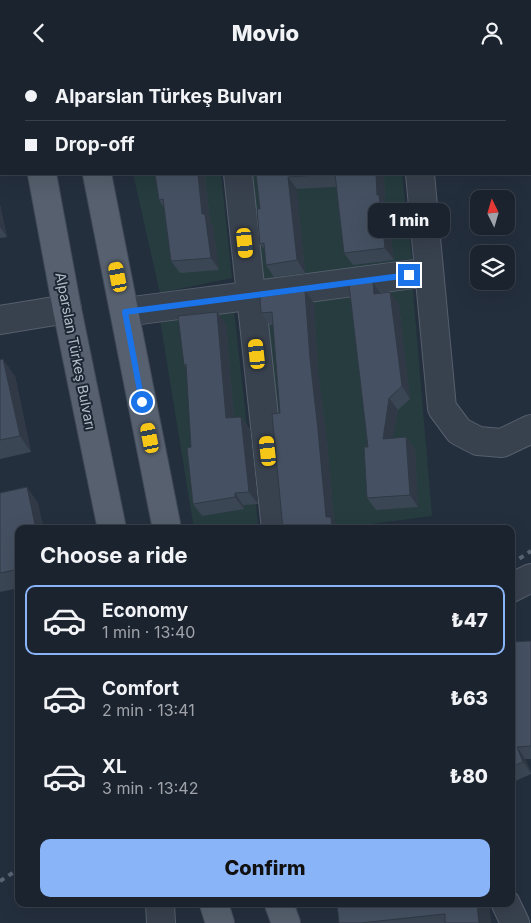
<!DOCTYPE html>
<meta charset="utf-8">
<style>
body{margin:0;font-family:Inter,sans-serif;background:#282f3a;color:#f1f3f6;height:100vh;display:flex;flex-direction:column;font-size:19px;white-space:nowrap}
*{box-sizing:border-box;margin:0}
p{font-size:16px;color:#a0a4aa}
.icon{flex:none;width:28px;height:28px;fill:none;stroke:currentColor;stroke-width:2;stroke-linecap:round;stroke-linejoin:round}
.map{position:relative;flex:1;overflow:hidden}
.panel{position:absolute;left:15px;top:460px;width:500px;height:382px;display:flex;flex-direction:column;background:#1b232e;border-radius:10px;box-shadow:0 5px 20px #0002,0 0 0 1px #39404a}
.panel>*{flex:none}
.hud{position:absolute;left:0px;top:0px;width:531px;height:110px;box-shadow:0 5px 20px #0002,0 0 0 1px #39404a;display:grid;align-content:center;height:110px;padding:0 25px;background:#1b232e}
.needle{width:32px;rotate:355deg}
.tools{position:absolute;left:470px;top:125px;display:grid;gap:10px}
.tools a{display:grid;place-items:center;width:45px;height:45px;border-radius:10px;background:#1b232e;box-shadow:0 5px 20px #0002,0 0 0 1px #39404a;font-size:25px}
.end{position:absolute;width:22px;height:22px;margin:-11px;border:6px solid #1a73e8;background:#fff;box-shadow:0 0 0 2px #fff}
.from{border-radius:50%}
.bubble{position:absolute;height:35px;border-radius:10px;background:#1b232e;box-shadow:0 5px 20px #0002,0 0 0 1px #39404a;font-size:16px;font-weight:800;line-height:35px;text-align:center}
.car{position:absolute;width:15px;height:30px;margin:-15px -8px;border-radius:6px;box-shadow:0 0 4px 1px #0007;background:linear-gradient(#f5c518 24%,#345 0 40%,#f5c518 0 76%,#345 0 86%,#f5c518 0)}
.hud b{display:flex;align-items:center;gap:18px;height:48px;font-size:19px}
.hud b+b{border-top:1px solid #39404a}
.hud i{width:12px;height:12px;background:#f1f3f6}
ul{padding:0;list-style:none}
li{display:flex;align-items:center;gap:15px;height:70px;margin:0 10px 8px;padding:0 15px;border:2px solid transparent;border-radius:10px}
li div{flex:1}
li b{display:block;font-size:19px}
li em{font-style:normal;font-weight:800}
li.current{border-color:#8ab4f8}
li>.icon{width:45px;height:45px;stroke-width:1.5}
h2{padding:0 25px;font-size:22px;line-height:60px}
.cta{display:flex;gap:10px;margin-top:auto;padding:10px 25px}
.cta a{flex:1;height:58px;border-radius:10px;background:#8ab4f8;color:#111;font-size:20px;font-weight:800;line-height:58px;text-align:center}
header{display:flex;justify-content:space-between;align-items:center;height:65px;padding:0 25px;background:#1b232e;font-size:22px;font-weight:800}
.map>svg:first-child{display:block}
.green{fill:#263c3f}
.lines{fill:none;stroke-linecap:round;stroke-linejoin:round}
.minor-casing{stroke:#565f6c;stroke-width:30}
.major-casing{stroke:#414a57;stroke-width:30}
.minor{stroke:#38414e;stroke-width:28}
.major{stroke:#56606e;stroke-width:28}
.rail{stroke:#5a6575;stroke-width:4;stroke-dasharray:5 5;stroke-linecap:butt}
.wall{fill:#3b4654}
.shaded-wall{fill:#303945}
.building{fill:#455162;stroke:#303945}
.route{stroke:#1a73e8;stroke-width:6}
.labels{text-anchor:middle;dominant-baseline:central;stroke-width:4;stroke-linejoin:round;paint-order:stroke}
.street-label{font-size:14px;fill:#b4bcc9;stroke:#1d2633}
</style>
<header><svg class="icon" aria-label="back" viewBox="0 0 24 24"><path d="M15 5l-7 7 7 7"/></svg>Movio<svg class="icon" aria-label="person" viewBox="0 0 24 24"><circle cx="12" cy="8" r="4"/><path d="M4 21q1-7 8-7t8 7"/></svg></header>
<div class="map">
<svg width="531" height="858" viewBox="0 0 531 858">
<rect width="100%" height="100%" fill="#242f3e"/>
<path class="green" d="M 133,109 L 221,109 L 232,213 L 160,228 Z
M 251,109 L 402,109 L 412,194 L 262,218 Z
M 412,215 L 432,451 L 355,461 L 355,464 L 287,464 L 257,235 Z
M 234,246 L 258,459 L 194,464 L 160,255 Z"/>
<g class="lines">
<g class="minor-casing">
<path id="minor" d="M 227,0 L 227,1
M 410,0 L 410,1
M 238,109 L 276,464
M 420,109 L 442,343 L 459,366 L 478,376 L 502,378 L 531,364
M 125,247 L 429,207
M 0,255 L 67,244
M 511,523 L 531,513
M 160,839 L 161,858
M 506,839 L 515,858"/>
</g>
<g class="major-casing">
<path id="major" d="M 22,0 L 23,1
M 76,0 L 76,1
M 42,109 L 67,244 L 112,464
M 97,109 L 167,464
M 214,839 L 220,858
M 279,839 L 286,858"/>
</g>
<use href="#minor" class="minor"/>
<use href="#major" class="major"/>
<path class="rail" d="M 511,499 L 531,486
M 0,816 L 19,804"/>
</g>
<path class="wall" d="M 531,0 L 531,66 L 530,66 L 530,1 Z
M 155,109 L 205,109 L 210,156 L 213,161 L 219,205 L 180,208 L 171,196 L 164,143 L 159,135 Z
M 256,109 L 384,109 L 385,139 L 387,142 L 394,195 L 353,200 L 344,188 L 336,122 L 297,124 L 305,208 L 274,212 L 266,200 L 265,185 L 260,179 L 260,144 Z
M 0,140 L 7,172 L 0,173 Z
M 373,217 L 381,228 L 399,239 L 410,334 L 398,345 L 393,373 L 406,372 L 415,384 L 418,442 L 376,445 L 367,433 Z
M 314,238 L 318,306 L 327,377 L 334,455 L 283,464 L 280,348 L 273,260 L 270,260 L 261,248 Z
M 226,259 L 234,352 L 241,352 L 250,364 L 258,439 L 243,440 L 244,444 L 202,451 L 193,439 L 191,382 L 186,302 L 184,300 Z
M 0,295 L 15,311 L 31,387 L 0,394 Z
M 0,428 L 38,438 L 19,464 L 19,523 L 0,527 Z
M 531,576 L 531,694 L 525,694 L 531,707 L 531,709 L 511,718 L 511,577 Z
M 489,839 L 491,858 L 339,858 Z"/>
<path class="shaded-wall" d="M 188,0 L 195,0 L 195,1 L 188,1 Z
M 364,0 L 371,0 L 371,1 L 364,1 Z
M 198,109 L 205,109 L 210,156 L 213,161 L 219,205 L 211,193 L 202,149 Z
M 376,109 L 384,109 L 385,139 L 387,142 L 394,195 L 385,183 L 377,130 Z
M 288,112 L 297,124 L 305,208 L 297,195 Z
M 0,140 L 7,172 L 0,162 Z
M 373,217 L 381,229 L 374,229 Z
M 305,226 L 314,238 L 318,306 L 327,377 L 334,455 L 340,464 L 332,464 L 326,452 L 310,294 Z
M 390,227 L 399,239 L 410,334 L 402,321 Z
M 217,247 L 226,259 L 235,365 L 226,353 Z
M 3,294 L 15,311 L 31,387 L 20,371 Z
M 389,333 L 398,345 L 391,386 L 383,374 Z
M 241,352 L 250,364 L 258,439 L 249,427 Z
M 406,372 L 415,384 L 418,442 L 410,430 Z
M 27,422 L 38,438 L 44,464 L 36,464 Z
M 235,428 L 243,440 L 244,444 L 235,432 Z
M 517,682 L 525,694 L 531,708 L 523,697 Z
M 477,839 L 489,839 L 491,858 L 479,858 Z"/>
<path class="building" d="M 146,0 L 188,0 L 188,1 L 146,1 Z
M 242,0 L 364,0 L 364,1 L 242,1 Z
M 488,0 L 531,0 L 531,49 L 530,49 L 530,1 L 488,1 Z
M 155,109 L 198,109 L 202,149 L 205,149 L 211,193 L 171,196 L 163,134 L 159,135 Z
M 256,109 L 376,109 L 377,130 L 379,130 L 385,183 L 344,188 L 335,109 L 288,112 L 297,195 L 266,200 L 264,178 L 260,179 L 257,144 L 260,144 Z
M 373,217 L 374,229 L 390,227 L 402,321 L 389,333 L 383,374 L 406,372 L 410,430 L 367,433 L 364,382 L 368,382 L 349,220 Z
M 305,226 L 310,294 L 318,365 L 326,452 L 331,452 L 332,464 L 283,464 L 272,349 L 280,348 L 272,247 L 261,248 L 260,232 Z
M 217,247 L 226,353 L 241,352 L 249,427 L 235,428 L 235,432 L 193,439 L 187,383 L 191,382 L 186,299 L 184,300 L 178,251 Z
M 3,294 L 20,371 L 0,375 L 0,295 Z
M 27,422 L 36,464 L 19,464 L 19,504 L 0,508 L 0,428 Z
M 531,576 L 531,681 L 517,682 L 523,697 L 511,702 L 511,577 Z
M 337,839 L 477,839 L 479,858 L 445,858 L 445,849 L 360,858 L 339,858 Z"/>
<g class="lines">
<path class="route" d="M 142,337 L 125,247 L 409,210"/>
</g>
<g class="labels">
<g class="street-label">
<text transform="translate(76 286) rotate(79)">Alparslan Türkeş Bulvarı</text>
</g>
</g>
</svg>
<div class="tools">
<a><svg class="needle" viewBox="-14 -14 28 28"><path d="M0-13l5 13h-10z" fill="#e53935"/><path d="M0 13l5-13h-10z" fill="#a0a4aa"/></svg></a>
<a><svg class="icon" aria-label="layers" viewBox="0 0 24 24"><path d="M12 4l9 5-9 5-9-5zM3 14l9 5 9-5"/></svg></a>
</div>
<i class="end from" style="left:142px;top:337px"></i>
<i class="end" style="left:409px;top:210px"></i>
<div class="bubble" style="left:368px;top:138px;width:82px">1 min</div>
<i class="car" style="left:245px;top:178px;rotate:174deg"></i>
<i class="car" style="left:118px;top:212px;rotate:349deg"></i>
<i class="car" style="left:257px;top:289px;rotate:354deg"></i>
<i class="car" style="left:150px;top:373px;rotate:349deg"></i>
<i class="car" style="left:268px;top:386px;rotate:354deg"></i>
<div class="hud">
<b><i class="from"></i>Alparslan Türkeş Bulvarı</b>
<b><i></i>Drop-off</b>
</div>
<section class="panel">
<h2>Choose a ride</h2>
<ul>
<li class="current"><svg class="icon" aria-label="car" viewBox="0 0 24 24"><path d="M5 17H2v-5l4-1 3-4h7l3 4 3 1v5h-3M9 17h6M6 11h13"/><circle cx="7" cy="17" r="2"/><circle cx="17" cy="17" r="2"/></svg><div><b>Economy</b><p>1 min · 13:40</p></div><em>₺47</em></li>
<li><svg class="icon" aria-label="car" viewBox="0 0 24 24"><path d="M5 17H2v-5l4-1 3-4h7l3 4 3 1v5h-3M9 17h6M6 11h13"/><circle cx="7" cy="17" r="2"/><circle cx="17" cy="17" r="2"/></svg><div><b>Comfort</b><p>2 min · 13:41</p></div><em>₺63</em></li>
<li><svg class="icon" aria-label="car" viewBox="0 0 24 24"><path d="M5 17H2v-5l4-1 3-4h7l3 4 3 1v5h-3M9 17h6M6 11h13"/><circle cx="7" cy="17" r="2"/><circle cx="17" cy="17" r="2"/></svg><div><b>XL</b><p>3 min · 13:42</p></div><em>₺80</em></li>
</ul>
<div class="cta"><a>Confirm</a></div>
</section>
</div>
